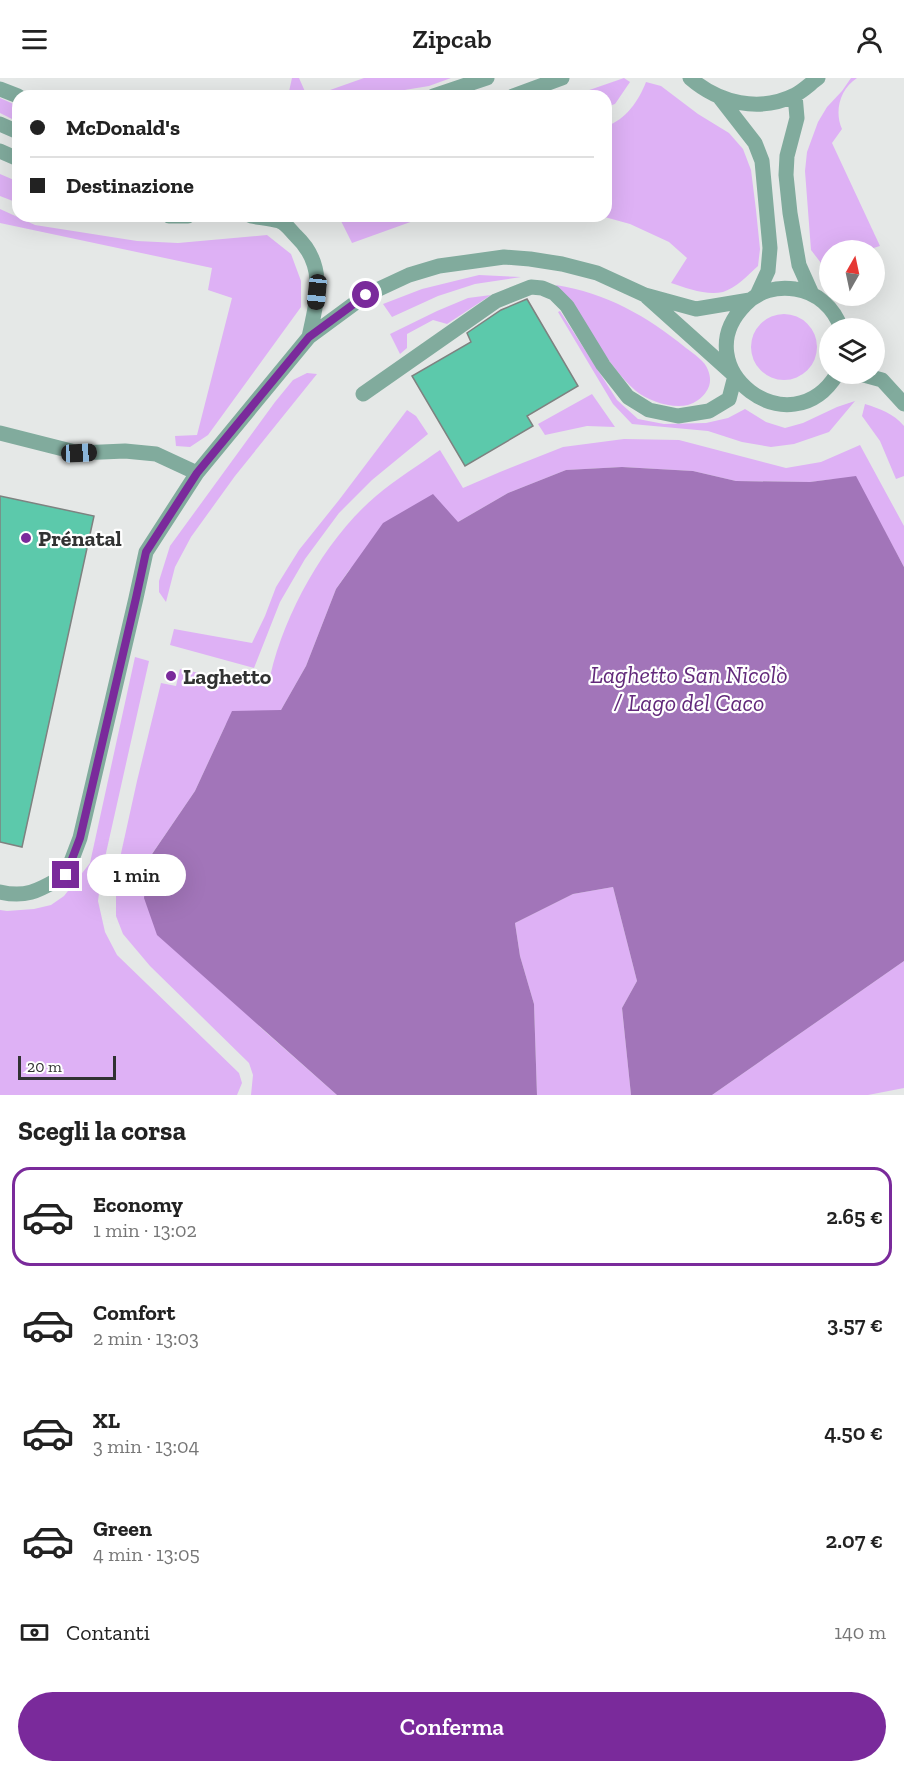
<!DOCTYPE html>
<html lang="it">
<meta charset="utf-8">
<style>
body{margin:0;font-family:"Zilla Slab",serif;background:#f2f2f2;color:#222;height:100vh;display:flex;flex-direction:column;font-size:22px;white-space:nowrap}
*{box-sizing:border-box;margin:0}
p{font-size:20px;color:#767676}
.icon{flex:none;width:33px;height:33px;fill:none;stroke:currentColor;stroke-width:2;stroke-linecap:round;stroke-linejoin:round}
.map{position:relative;height:1017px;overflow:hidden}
.drawer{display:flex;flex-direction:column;background:#fff;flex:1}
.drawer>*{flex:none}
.top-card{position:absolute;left:12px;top:12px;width:600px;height:132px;border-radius:18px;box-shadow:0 6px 24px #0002;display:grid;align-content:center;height:132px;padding:0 18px;background:#fff}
.needle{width:39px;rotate:9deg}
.buttons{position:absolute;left:819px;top:162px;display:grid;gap:12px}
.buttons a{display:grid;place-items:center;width:66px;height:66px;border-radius:50%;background:#fff;box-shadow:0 6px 24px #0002;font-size:30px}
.scale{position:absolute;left:18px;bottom:15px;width:98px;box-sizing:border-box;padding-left:6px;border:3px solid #313232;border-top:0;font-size:16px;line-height:21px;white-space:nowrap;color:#313232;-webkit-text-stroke:4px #fff;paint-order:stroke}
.end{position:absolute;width:27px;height:27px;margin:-14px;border:8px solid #7a2a9b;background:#fff;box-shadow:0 0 0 3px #fff}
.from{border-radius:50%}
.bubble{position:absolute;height:42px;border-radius:21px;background:#fff;box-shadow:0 6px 24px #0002;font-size:20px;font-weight:600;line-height:42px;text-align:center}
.car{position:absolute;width:18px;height:36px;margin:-18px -9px;border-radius:8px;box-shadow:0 0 4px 2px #0007;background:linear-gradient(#222 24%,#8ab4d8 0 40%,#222 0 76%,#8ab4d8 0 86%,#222 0)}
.top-card b{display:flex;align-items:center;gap:21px;height:57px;font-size:22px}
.top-card b+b{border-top:2px solid #e0e0e0}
.top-card i{width:15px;height:15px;background:#222}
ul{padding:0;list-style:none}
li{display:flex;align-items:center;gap:18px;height:99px;margin:0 12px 9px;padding:0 6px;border:3px solid transparent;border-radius:18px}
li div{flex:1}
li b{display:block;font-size:22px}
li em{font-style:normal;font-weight:600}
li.selected{border-color:#7a2a9b}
li>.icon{width:54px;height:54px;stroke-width:1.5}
h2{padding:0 18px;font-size:27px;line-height:72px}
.pay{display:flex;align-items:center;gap:15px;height:66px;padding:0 18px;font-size:22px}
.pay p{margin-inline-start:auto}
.action{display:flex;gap:12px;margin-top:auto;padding:12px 18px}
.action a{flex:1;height:69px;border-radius:36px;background:#7a2a9b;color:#fff;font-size:24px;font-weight:600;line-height:69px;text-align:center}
header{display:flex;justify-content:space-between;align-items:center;height:78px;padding:0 18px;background:#fff;font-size:27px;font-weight:600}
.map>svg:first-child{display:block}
.green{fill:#deb1f5}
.water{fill:#a275b9}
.building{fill:#5cc9ab;stroke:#7e8280;stroke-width:1.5}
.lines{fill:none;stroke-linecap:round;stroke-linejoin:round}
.minor{stroke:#81ab9d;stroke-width:15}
.route{stroke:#7a2a9b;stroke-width:8}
.poi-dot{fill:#7a2a9b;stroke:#fff;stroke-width:2}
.labels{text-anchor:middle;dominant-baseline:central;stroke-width:4.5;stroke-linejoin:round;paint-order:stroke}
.poi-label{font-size:22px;font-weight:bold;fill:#313232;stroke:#fff;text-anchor:start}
.water-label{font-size:24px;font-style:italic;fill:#62297b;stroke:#fff}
</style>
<header><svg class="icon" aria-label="menu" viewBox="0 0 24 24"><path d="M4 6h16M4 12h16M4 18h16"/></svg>Zipcab<svg class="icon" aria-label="person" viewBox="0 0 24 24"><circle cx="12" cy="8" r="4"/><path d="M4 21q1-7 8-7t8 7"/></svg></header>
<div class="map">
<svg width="904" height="1017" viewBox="0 0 904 1017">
<rect width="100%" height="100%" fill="#e5e8e7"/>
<path class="green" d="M 292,0 L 299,0 L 307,18 L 288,18 Z
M 364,0 L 451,0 L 429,8 L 368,18 L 313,18 Z
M 624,0 L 630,4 L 615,26 L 606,29 L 606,18 L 572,18 Z
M 851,0 L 857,0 C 840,11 834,33 842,51 L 832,65 L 880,168 L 867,172 L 830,172 L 829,184 L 821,185 L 811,172 L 805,93 L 807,74 L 818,44 L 827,29 L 842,13 Z
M 646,4 L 661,8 L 698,36 L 729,55 L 743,71 L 751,92 L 756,132 L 760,171 L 758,188 C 748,197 736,210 723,214 C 707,218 686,210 671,205 L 687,180 L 669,164 L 630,146 L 601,138 L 606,138 L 606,48 C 626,42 639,22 646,4 Z
M 0,20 L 18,28 L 18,44 L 0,35 Z
M 0,96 L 14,102 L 18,110 L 18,125 L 0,118 Z
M 0,131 L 35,147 L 137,163 L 178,165 L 267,157 L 291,176 L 301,203 L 301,229 L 208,357 L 190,369 L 176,368 L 175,358 L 197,357 L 232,220 L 208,212 L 212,190 L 0,145 Z
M 341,138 L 437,138 L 416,142 L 352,165 L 339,139 Z
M 479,197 L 521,199 L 475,206 L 438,218 L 392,239 L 383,226 L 422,211 Z
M 556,207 C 606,215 647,238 686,270 C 694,276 705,283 708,292 C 711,300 711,307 706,314 C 702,320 695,325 688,327 C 672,331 648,323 636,313 C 621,300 610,284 598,267 C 584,247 570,227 556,207 Z
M 491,217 L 447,246 L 433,242 L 407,256 L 407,270 L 400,276 L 390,256 L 437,233 L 468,220 Z
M 560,233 L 617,322 L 638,341 L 664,346 L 706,345 L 728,340 L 745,331 L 766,344 L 785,350 L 803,345 L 837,329 L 855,323 L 829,354 L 794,366 L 771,369 L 742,364 L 708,353 L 632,346 L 613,326 L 558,234 Z
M751 269a33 33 0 1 1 66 0a33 33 0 1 1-66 0Z
M 307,295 L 317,296 L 235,398 L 191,459 L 175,489 L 166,524 L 159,514 L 159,503 L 170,468 L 275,324 L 293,302 Z
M 592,316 L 615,349 L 587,348 L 545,357 L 538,346 Z
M 865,326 C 880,331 893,335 904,348 L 904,398 L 896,401 L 880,363 L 862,338 Z
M 407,332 L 416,338 L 428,356 L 372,402 L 339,435 L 305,481 L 280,524 L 254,590 L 170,567 L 174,551 L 252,565 L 265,538 L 276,509 L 299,472 L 339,422 Z
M 624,361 L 679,362 L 786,390 L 821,384 L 860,367 L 904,448 L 904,489 L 870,426 L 834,401 L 810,404 L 736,403 L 693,393 L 622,389 L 566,392 L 508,415 L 458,444 L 350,491 L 336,511 L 306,588 L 281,632 L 284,649 L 226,646 L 195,713 L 152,776 L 260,949 L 337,1017 L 251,1017 L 253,997 L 249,985 L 150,888 L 123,856 L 116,838 L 116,814 L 118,789 L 137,703 L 161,605 L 176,608 L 180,591 L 268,609 C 280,542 324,462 376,418 C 396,401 419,387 440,372 L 463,410 L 500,394 L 563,369 Z
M 135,579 L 149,583 L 102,793 L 98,823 L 105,854 L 117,877 L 239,995 L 242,1005 L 237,1017 L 0,1017 L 0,832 L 7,833 L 34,831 L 51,827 L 64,818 L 90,785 Z
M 613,809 L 637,903 L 622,930 L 631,1017 L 537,1017 L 534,926 L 520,878 L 515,845 L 573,816 Z
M 904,883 L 904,1010 L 868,1017 L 712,1017 Z"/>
<path class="water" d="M 622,389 L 693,393 L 736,403 L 810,404 L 856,398 L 904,489 L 904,883 L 712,1017 L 631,1017 L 622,930 L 637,903 L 613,809 L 573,816 L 515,845 L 520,878 L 534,926 L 537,1017 L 337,1017 L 157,857 L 144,820 L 148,782 L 195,713 L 232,633 L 281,632 L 306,588 L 336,511 L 351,490 L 383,445 L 433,416 L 458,444 L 508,415 L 566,392 Z"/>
<path class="building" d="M 527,221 L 578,308 L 527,338 L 533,348 L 465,388 L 412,298 L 471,264 L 467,255 L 501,232 Z
M 0,418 L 94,438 L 22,769 L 0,764 Z"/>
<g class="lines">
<path class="minor" d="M 690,0 C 719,25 759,35 795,17 C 803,13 811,5 818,0
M 0,11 L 18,18
M 795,17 L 797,40 L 787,78 L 786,97 L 790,135 L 799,187 L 812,216
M 433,18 L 487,0
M 513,18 L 562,0
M 720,20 L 755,65 L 762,83 L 770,170 L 768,193 L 757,217
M 0,46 L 18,54
M 0,73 L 18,81
M 169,138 L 188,138
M 251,138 C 260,140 270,140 279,143 C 286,145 291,153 296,158 C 327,187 317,222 309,259
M 837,296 C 791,372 683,290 745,227 C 758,213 777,208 795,211 C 817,214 834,230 841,250
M 860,296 L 882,302 L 904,326
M 363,316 L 496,223 L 531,209 L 542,210 L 554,215 L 567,228 L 603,287 L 628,319 L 649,332 L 678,338 L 709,333 L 729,321 L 735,298 L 647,219
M 0,355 L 79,375 L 125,373 L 156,376 L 197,395
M 0,814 C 29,821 42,810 66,797 L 80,760 L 136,520 L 146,474 L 197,395 L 309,259 L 366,217 L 409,197 L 439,188 L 504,179 L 530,181 L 562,186 L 597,195 L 645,217 L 696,231 L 750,222"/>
</g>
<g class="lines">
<path class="route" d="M 66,797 L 80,760 L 136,520 L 146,474 L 197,395 L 309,259 L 366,217"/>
</g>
<g class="poi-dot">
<circle cx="26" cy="460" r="6"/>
<circle cx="171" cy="598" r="6"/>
</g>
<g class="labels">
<g class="poi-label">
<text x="38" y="460">Prénatal</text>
<text x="183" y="598">Laghetto</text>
</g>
<g class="water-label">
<text x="689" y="596">Laghetto San Nicolò<tspan x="689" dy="28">/ Lago del Caco</tspan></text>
</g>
</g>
</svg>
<div class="buttons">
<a><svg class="needle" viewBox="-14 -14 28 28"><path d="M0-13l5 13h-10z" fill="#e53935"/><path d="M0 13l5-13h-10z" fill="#767676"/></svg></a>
<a><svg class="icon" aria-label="layers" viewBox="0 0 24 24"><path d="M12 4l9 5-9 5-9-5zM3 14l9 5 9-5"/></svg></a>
</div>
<div class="scale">20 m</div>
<i class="end from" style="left:366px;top:217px"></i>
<i class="end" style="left:66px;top:797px"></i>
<div class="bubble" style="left:87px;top:776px;width:99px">1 min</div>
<i class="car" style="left:317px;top:214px;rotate:186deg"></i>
<i class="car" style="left:79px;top:375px;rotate:87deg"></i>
<div class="top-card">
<b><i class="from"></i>McDonald's</b>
<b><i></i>Destinazione</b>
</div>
</div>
<section class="drawer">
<h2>Scegli la corsa</h2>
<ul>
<li class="selected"><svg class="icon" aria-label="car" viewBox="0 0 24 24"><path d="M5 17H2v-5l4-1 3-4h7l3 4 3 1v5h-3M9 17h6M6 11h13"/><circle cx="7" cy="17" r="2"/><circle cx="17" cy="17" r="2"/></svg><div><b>Economy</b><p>1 min · 13:02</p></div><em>2.65 €</em></li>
<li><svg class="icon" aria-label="car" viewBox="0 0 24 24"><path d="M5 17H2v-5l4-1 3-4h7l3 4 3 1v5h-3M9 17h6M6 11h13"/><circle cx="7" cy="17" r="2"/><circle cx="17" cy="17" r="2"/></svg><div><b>Comfort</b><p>2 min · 13:03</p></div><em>3.57 €</em></li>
<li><svg class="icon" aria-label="car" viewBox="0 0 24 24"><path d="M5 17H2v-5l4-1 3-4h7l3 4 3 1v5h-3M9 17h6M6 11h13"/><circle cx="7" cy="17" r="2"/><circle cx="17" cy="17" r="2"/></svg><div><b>XL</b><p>3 min · 13:04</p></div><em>4.50 €</em></li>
<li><svg class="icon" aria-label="car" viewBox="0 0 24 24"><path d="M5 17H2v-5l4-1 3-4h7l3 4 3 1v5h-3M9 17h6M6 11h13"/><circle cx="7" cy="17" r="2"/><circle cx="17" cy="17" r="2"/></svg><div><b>Green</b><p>4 min · 13:05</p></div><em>2.07 €</em></li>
</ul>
<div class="pay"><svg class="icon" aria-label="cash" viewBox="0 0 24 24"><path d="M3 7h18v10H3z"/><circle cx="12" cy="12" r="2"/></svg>Contanti<p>140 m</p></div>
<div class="action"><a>Conferma</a></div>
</section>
